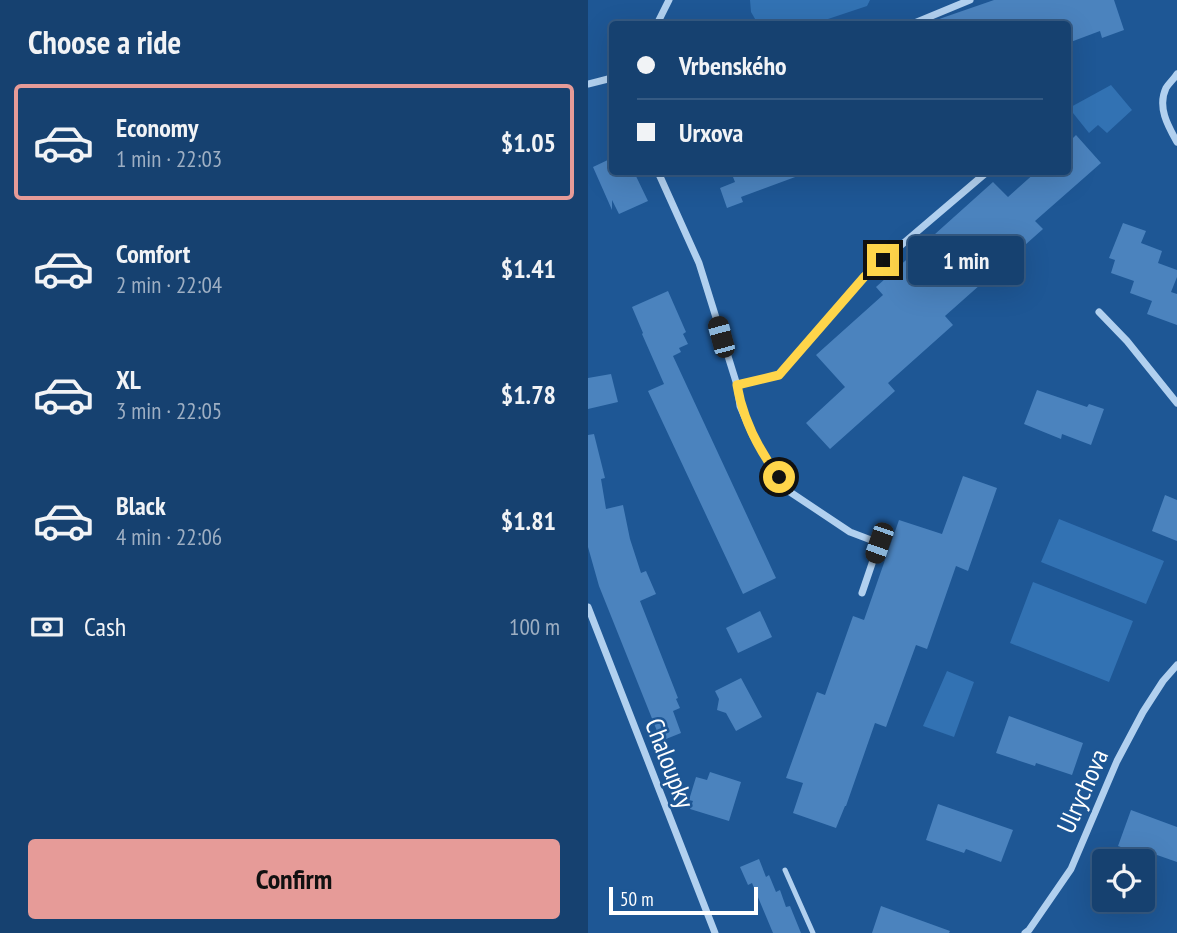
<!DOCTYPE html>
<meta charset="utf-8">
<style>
body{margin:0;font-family:"PT Sans Narrow",sans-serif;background:#1f4875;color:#f1f3f6;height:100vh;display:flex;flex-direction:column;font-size:26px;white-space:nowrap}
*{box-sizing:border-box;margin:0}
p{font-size:23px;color:#9eafc3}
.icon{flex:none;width:38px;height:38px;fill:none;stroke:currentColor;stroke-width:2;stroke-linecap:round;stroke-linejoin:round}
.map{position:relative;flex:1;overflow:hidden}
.details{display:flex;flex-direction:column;background:#164170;width:588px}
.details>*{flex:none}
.top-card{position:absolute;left:21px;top:21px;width:462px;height:154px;border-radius:7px;box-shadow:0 7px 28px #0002,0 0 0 2px #355a83;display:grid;align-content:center;height:154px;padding:0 28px;background:#164170}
.controls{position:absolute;left:504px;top:849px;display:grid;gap:14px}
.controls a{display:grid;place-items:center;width:63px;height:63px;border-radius:7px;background:#164170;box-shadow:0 7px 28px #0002,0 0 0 2px #355a83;font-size:35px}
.scale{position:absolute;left:21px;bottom:18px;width:149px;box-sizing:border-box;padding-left:7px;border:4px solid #fff;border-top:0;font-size:19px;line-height:24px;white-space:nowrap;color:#fff;-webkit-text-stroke:5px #1e5795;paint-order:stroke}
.end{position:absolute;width:32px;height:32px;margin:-16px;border:9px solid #ffd54a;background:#111;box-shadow:0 0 0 4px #111}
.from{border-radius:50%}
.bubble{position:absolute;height:49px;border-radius:7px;background:#164170;box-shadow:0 7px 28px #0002,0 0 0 2px #355a83;font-size:23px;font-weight:700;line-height:49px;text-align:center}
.car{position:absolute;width:21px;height:42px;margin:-21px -10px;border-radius:9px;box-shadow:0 0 5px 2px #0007;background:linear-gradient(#222 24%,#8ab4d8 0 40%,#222 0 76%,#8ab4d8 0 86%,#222 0)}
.top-card b{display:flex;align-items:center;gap:24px;height:66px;font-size:26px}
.top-card b+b{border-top:2px solid #355a83}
.top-card i{width:18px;height:18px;background:#f1f3f6}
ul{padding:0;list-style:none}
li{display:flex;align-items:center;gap:21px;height:116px;margin:0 14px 10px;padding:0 14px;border:4px solid transparent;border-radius:7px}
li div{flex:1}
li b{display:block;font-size:26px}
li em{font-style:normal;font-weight:700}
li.selected{border-color:#e69b98}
li>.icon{width:63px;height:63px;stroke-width:1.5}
h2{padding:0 28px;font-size:32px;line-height:84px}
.pay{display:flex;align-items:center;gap:18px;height:77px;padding:0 28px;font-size:26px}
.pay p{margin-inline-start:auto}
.action{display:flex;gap:14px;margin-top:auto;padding:14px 28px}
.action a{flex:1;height:80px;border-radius:7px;background:#e69b98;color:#111;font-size:28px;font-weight:700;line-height:80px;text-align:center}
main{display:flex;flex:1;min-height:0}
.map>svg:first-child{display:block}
.green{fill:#3272b3}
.building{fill:#4b83be}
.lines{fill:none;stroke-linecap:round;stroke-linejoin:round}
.service{stroke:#b1d0ef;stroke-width:5}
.minor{stroke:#b1d0ef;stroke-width:7}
.route{stroke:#ffd54a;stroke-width:9}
.labels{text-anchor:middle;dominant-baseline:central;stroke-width:5;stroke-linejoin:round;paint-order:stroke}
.street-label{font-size:26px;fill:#fff;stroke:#1e5795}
</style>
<main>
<section class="details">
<h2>Choose a ride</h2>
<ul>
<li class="selected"><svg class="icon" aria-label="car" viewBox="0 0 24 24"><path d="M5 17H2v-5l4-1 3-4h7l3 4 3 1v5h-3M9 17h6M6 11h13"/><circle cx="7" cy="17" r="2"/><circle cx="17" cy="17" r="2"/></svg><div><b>Economy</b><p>1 min · 22:03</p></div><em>$1.05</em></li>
<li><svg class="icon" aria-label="car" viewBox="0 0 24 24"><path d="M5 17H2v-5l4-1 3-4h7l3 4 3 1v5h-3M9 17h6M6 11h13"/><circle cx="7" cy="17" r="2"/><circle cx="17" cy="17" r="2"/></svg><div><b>Comfort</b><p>2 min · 22:04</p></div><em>$1.41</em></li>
<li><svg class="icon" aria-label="car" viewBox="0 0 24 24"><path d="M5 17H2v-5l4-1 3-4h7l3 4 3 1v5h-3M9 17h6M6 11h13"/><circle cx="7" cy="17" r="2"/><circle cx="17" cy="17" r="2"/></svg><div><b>XL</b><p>3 min · 22:05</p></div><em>$1.78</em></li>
<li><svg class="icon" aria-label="car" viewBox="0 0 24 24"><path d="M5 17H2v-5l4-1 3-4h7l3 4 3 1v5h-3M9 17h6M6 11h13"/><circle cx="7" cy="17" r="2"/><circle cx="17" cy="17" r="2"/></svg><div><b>Black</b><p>4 min · 22:06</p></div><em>$1.81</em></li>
</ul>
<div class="pay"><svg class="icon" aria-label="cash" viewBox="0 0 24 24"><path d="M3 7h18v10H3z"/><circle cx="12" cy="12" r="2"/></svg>Cash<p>100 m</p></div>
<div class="action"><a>Confirm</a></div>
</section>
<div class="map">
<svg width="589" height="933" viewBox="0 0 589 933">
<rect width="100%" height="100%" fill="#1e5795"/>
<path class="green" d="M 162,0 L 282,0 L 279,6 L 225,24 L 170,24 L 163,12 Z
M 523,85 L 544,110 L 519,133 L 510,125 L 501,133 L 481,108 Z
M 471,519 L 576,561 L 558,604 L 453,562 Z
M 445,582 L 545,621 L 521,682 L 422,643 Z
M 359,671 L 386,682 L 366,737 L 335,726 Z"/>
<path class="building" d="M 406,0 L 526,0 L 536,30 L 514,38 L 512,31 L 480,43 L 480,24 L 344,24 L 344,22 L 354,18 Z
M 488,135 L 513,163 L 447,221 L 455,229 L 357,316 L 365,325 L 300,383 L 307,391 L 242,449 L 218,423 L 257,387 L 228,355 L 295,295 L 288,287 L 405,182 L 420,197 L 448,172 L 480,172 L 480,143 Z
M 24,158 L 24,172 L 46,172 L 60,201 L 31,214 L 24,200 L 24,210 L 5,167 Z
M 143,172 L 218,172 L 218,173 L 153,197 L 155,202 L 139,208 L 132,188 L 147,182 Z
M 535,223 L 558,231 L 553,243 L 574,251 L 570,263 L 589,270 L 589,277 L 583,292 L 589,294 L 589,325 L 559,314 L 564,301 L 542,293 L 546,281 L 523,273 L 527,260 L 521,258 Z
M 80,291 L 98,332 L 95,334 L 100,344 L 91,348 L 93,352 L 85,356 L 188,578 L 155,594 L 60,391 L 76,384 L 54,334 L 55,333 L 44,307 Z
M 23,374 L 30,402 L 0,409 L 0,378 Z
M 449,390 L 499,407 L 501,404 L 516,409 L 503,445 L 474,434 L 473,439 L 436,424 Z
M 6,434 L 17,478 L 13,479 L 18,509 L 35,505 L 42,539 L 53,573 L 58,571 L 68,594 L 52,601 L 90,698 L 88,699 L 92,708 L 85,711 L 93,733 L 73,741 L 11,586 L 0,547 L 0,435 Z
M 375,476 L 409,488 L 380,571 L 368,566 L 339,649 L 328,645 L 298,727 L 287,723 L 258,806 L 257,806 L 248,828 L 205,813 L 215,783 L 198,778 L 229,692 L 237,695 L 265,616 L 276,620 L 311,520 L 354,534 Z
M 577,495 L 589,500 L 589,541 L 564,531 Z
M 172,611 L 184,637 L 150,653 L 138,628 Z
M 153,678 L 174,717 L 148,731 L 138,713 L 129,710 L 131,699 L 127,691 Z
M 421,716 L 495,743 L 484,775 L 448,763 L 447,766 L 408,753 Z
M 122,772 L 153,782 L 141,821 L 102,809 L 105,801 L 101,800 L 108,777 L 119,780 Z
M 350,804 L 425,830 L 413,862 L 378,849 L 376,853 L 338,840 Z
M 543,810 L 589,827 L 589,862 L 569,855 L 568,860 L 530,846 Z
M 171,859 L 178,877 L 181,875 L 188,892 L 192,890 L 198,907 L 202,906 L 213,933 L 185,933 L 164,883 L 160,885 L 152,867 Z
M 293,906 L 362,931 L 361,933 L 284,933 Z"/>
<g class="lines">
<path class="service" d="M 197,870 L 225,933"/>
<path class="minor" d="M 69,24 L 81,0
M 324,24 L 382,0
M 589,74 C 586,79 581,83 578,88 C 569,107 580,126 589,142
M 0,84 L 24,78
M 70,172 L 111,263 L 149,385 L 152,406 L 165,436 L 180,462 L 202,492 L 262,532 L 291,543 L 274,593
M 511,312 L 539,341 L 589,403
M 149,385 L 191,375 L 277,276 L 399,172
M 0,607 L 127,933
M 437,933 L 441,930 L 483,869 L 529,761 L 555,712 L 575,681 L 589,665"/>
</g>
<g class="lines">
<path class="route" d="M 191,477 C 170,449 155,420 149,385 L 191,375 L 277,276 L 295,260"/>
</g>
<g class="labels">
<g class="street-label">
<text transform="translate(82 763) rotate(69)">Chaloupky</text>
<text transform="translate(494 791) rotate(-66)">Ulrychova</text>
</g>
</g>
</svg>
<div class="controls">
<a><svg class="icon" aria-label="locate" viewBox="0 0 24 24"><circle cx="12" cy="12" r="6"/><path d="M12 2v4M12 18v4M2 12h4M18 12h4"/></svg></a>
</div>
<div class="scale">50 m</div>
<i class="end from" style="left:191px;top:477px"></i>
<i class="end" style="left:295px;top:260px"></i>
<div class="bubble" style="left:320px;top:236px;width:116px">1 min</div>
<i class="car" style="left:133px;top:337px;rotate:345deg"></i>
<i class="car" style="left:291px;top:543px;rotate:199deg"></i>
<div class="top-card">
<b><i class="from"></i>Vrbenského</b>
<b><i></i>Urxova</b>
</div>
</div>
</main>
